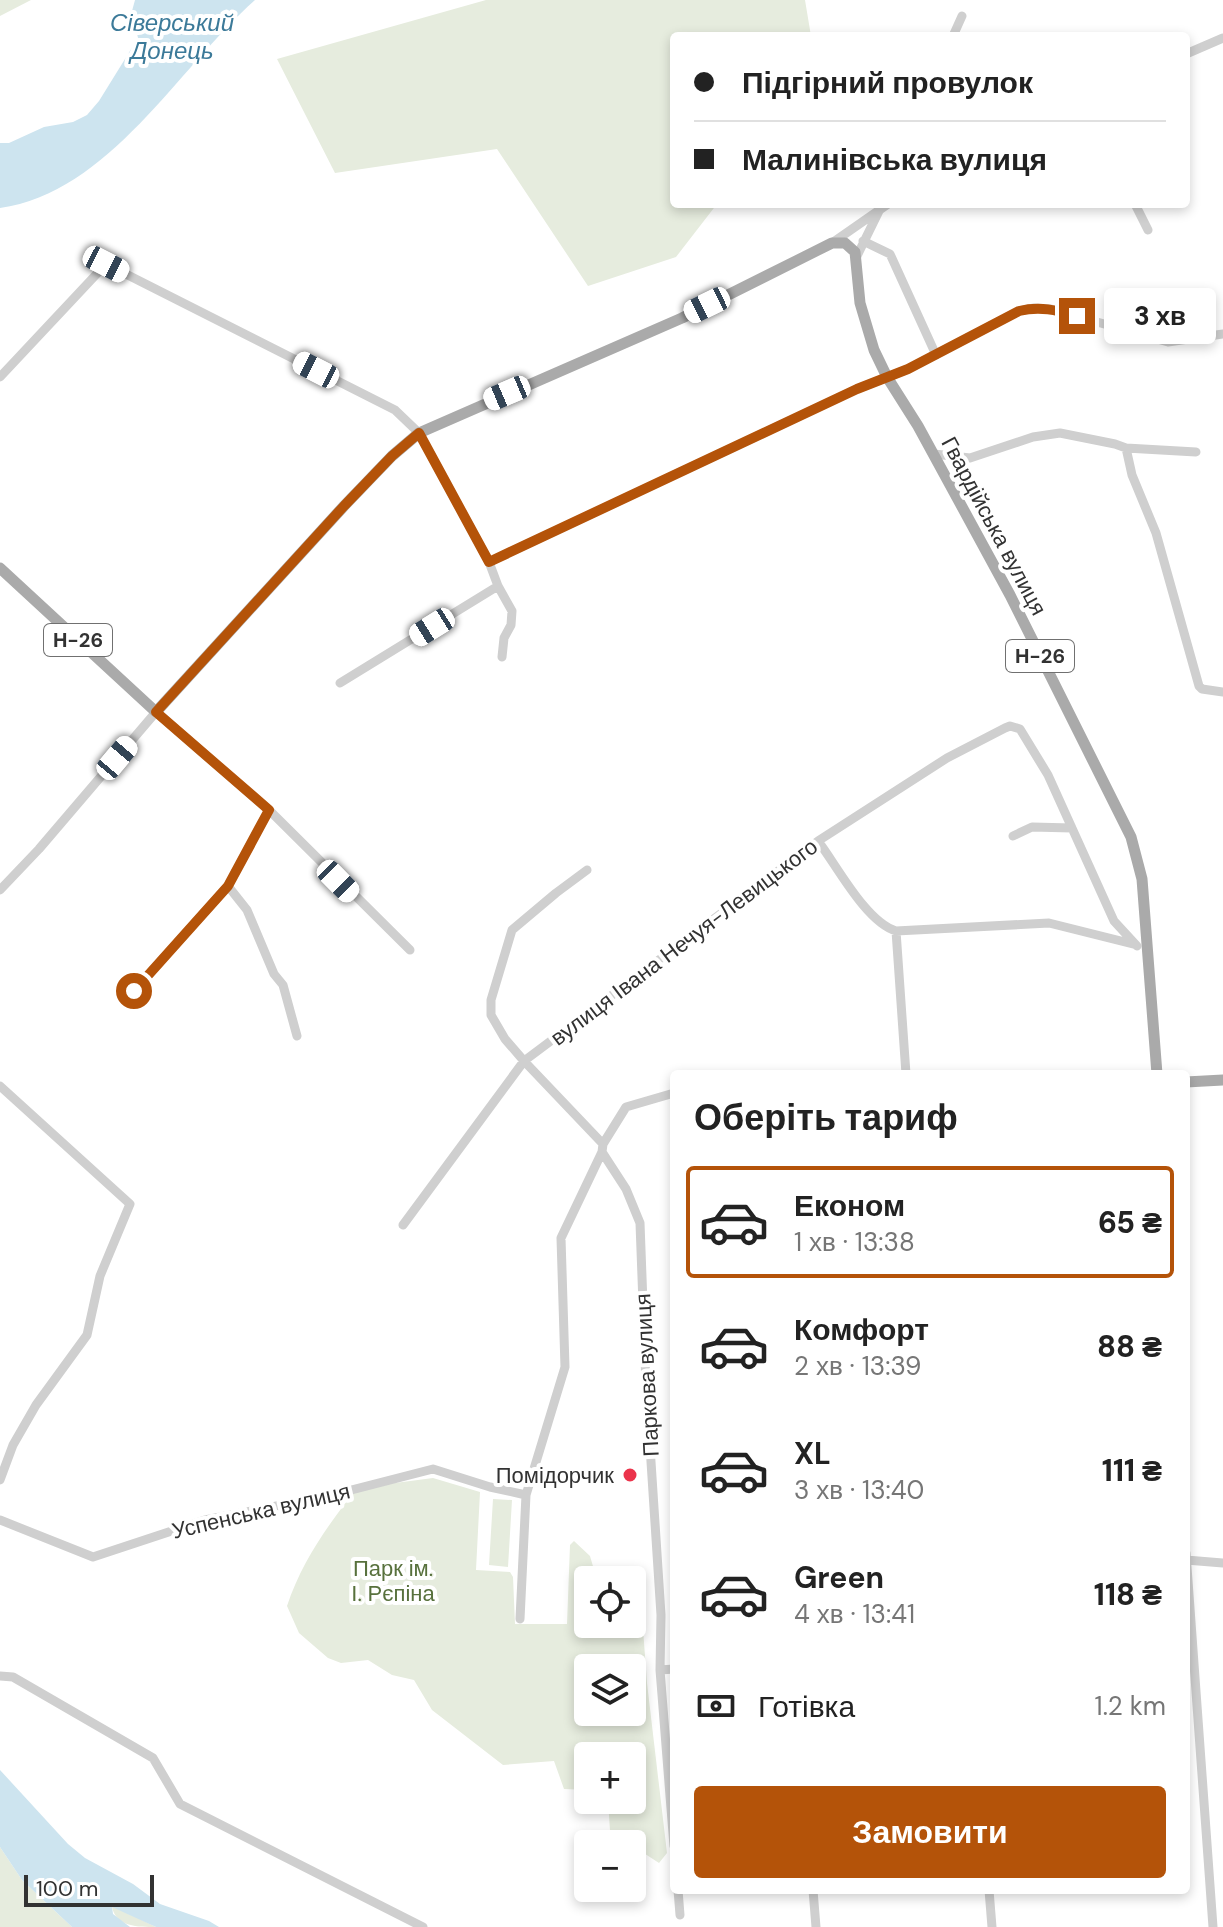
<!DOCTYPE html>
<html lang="uk">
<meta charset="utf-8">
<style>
body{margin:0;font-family:"DM Sans",sans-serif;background:#f2f2f2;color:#222;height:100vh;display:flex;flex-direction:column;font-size:30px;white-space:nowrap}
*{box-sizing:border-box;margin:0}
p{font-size:26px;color:#767676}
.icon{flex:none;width:44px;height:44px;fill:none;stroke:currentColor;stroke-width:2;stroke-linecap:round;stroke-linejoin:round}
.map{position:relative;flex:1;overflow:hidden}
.panel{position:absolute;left:670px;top:1070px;width:520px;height:824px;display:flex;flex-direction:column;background:#fff;border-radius:8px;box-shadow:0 4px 12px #0003}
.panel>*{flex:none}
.top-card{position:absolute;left:670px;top:32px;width:520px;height:176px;border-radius:8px;box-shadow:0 4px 12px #0003;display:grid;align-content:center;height:176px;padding:0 24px;background:#fff}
.controls{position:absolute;left:574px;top:1566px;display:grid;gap:16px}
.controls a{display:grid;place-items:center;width:72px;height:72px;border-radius:8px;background:#fff;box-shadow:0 4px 12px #0003;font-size:40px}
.scale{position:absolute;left:24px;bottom:20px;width:130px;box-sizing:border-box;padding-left:8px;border:4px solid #323232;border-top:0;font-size:22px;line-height:28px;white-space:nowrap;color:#323232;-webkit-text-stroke:6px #fff;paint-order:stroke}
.end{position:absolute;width:36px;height:36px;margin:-18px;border:10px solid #b45309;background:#fff;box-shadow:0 0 0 4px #fff}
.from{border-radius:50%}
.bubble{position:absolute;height:56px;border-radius:8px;background:#fff;box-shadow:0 4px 12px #0003;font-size:26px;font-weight:800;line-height:56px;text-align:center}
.car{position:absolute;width:24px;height:48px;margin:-24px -12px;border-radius:10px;box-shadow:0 0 6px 2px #0007;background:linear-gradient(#fff 24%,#345 0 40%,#fff 0 76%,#345 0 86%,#fff 0)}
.top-card b{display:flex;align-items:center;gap:28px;height:76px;font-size:30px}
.top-card b+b{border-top:2px solid #e0e0e0}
.top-card i{width:20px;height:20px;background:#222}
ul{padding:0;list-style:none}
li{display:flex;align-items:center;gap:24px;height:112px;margin:0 16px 12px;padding:0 8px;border:4px solid transparent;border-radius:8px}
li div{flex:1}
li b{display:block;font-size:30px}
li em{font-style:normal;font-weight:800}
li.selected{border-color:#b45309}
li>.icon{width:72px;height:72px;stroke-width:1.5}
h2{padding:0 24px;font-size:36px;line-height:96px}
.pay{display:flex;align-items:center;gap:20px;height:88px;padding:0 24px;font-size:30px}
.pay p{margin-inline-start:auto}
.primary-button{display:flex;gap:16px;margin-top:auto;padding:16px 24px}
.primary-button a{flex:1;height:92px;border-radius:8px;background:#b45309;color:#fff;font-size:32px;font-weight:800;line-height:92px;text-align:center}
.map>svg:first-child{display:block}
.green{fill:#e6ecde;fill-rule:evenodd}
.water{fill:#cde4ef}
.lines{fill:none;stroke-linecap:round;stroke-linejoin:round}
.minor{stroke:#cfcfcf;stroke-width:9}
.major{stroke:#aaa;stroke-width:11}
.route{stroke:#b45309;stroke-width:10}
.poi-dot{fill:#eb334b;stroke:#fff;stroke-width:3}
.labels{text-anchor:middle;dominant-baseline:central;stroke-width:8;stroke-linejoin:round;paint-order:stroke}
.shield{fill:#fff;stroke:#707070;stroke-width:2}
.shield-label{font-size:20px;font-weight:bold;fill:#323232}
.street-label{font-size:22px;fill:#323232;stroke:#fff}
.poi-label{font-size:22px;fill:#323232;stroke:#fff;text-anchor:end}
.park-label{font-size:22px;fill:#58713d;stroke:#fff}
.water-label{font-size:24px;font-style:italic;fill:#3c7a99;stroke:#fff}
</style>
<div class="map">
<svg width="1223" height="1927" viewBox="0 0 1223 1927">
<rect width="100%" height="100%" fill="#fff"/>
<path class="green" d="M 0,0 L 31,0 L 0,16 Z
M 486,0 L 805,0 L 811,36 L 674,36 L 674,204 L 717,204 L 676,257 L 588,286 L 497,149 L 335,173 L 277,59 Z
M 433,1478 L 480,1492 L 476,1570 L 510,1572 L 513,1577 L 515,1624 L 567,1624 L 570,1545 L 574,1541 L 590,1556 L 597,1580 L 588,1580 L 588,1624 L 632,1624 L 632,1616 L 642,1615 L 647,1683 L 667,1853 L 659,1863 L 610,1831 L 608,1800 L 632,1800 L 632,1756 L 588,1756 L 588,1790 L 564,1789 L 554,1761 L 503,1765 L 432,1710 L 414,1680 L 392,1675 L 368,1660 L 341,1663 L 328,1658 L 299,1633 L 287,1606 C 302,1561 328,1525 357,1488 ZM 588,1668 L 632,1668 L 632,1712 L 588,1712 Z
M 493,1499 L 512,1500 L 508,1567 L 489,1565 Z
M 0,1847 L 22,1880 L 72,1927 L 0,1927 Z
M 112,1907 L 116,1907 L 156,1927 C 138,1927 116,1927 112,1907 Z"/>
<path class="water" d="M 135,0 L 255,0 C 178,68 109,193 0,208 L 0,143 L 9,143 L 44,127 L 73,122 L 87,115 L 99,101 L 138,38 L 132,11 Z
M 0,1770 L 68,1844 L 85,1858 L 133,1884 L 160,1904 L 209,1921 L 219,1927 L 156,1927 L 112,1907 L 113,1914 L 130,1927 L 72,1927 L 22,1880 L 0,1847 Z"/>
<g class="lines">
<path class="minor" d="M 953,36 L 962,16
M 1186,54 L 1223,38
M 1135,204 L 1148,230
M 863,241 L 890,254 L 936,355
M 832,243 L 888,204
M 856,258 L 879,211
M 0,377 L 106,264 L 395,410 L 419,433 L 489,562 L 498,586 L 512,611 L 511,625 L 504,638 L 502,657
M 1126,448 L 1132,475 L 1156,533 L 1199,686 L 1202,689 L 1223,692
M 934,454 L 970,458 L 1033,437 L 1060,433 L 1115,444 L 1126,448 L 1196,452
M 489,562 L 857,389 L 908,369 L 1019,311 L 1034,308 L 1051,309 L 1168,342 L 1223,334
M 340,683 L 498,586
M 1013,836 L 1032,827 L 1072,828
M 818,841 C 837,866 866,922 896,931 L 1049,923 L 1133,944
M 587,870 L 556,893 L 512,930 L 491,1000 L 491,1015 L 505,1039 L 524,1061 L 603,1144
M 228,886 L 247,910 L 274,974 L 283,985 L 297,1036
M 0,890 L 39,849 L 156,712 L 269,810 L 410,950
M 896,931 L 906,1074
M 134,991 L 228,886 L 269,810
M 0,1086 L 130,1204 L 100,1276 L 87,1335 L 36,1405 L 13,1445 L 0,1480
M 602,1152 L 626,1189 L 640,1223 L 646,1385 L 661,1615 L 660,1670 L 674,1846
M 403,1225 L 524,1061 L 818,841 L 947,758 L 1005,728 L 1010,726 L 1020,729 L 1048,775 L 1114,921 L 1137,946
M 0,1520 L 93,1557 L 205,1520 L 328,1496 L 433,1469 L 490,1487 L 526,1495
M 1186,1553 L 1213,1927
M 1186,1560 L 1223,1563
M 520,1619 L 526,1495 L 565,1367 L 561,1238 L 602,1152 L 603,1144 L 626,1107 L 674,1093
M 660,1670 L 674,1669
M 0,1676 L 13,1677 L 153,1758 L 180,1804 L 423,1927
M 678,1890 L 680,1915
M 813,1890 L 816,1927
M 989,1890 L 992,1927"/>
<path class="major" d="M 0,568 L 156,712 L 344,506 L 392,456 L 419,433 L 682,318 L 832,243 L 845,243 L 855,252 L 860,303 L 874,350 L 887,377 L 918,426 L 1010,595 L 1131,837 L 1142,879 L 1157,1074
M 1186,1082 L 1223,1080"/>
</g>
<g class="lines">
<path class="route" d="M 134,991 L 228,886 L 269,810 L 156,712 L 344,506 L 392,456 L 419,433 L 489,562 L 857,389 L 908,369 L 1019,311 C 1040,306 1056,310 1077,316"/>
</g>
<circle class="poi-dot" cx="630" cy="1475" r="8"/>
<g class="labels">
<g class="shield">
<rect x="44" y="624" width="68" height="32" rx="6"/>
<rect x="1006" y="640" width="68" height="32" rx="6"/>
</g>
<g class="shield-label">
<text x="78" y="640">Н-26</text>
<text x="1040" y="656">Н-26</text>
</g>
<g class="street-label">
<text transform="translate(994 526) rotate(62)">Гвардійська вулиця</text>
<text transform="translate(684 942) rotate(-37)">вулиця Івана Нечуя-Левицького</text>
<text transform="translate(647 1375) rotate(-93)">Паркова вулиця</text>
<text transform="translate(261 1511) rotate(-13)">Успенська вулиця</text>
</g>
<g class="poi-label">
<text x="614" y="1475">Помідорчик</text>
</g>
<g class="park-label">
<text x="393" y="1568">Парк ім.<tspan x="393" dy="25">І. Рєпіна</tspan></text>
</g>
<g class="water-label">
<text x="172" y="22">Сіверський<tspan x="172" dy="28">Донець</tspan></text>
</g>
</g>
</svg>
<div class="controls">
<a><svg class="icon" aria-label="locate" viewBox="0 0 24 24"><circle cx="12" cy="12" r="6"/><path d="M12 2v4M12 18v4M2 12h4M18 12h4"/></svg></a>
<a><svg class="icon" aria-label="layers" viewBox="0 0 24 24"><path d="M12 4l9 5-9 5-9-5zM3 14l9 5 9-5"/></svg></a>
<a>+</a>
<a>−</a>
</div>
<div class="scale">100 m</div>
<i class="end from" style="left:134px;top:991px"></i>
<i class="end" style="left:1077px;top:316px"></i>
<div class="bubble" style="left:1104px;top:288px;width:112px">3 хв</div>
<i class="car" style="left:106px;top:264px;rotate:117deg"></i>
<i class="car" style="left:707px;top:305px;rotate:244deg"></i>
<i class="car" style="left:316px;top:370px;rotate:297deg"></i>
<i class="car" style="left:507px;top:393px;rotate:247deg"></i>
<i class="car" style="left:432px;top:627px;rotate:238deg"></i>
<i class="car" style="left:117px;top:758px;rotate:40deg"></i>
<i class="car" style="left:338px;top:881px;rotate:135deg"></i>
<div class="top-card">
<b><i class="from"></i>Підгірний провулок</b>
<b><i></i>Малинівська вулиця</b>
</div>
<section class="panel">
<h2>Оберіть тариф</h2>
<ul>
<li class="selected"><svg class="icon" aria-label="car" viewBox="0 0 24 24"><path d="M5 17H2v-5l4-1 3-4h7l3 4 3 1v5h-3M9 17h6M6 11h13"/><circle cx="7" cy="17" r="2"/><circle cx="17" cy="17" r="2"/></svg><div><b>Економ</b><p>1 хв · 13:38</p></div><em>65 ₴</em></li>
<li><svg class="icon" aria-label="car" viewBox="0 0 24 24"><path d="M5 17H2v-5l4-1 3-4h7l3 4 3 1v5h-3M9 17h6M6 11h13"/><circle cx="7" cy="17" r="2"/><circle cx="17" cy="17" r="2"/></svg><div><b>Комфорт</b><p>2 хв · 13:39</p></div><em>88 ₴</em></li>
<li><svg class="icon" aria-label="car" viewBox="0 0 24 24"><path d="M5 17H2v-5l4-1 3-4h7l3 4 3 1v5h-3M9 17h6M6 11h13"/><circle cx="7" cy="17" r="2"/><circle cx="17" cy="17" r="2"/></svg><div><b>XL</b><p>3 хв · 13:40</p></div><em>111 ₴</em></li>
<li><svg class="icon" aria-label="car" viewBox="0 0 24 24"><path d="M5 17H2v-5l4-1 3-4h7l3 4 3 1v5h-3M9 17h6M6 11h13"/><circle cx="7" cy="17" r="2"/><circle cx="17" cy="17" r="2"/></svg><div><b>Green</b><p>4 хв · 13:41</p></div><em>118 ₴</em></li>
</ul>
<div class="pay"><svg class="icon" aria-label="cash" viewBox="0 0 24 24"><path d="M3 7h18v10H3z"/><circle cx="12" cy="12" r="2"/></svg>Готівка<p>1.2 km</p></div>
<div class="primary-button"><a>Замовити</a></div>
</section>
</div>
